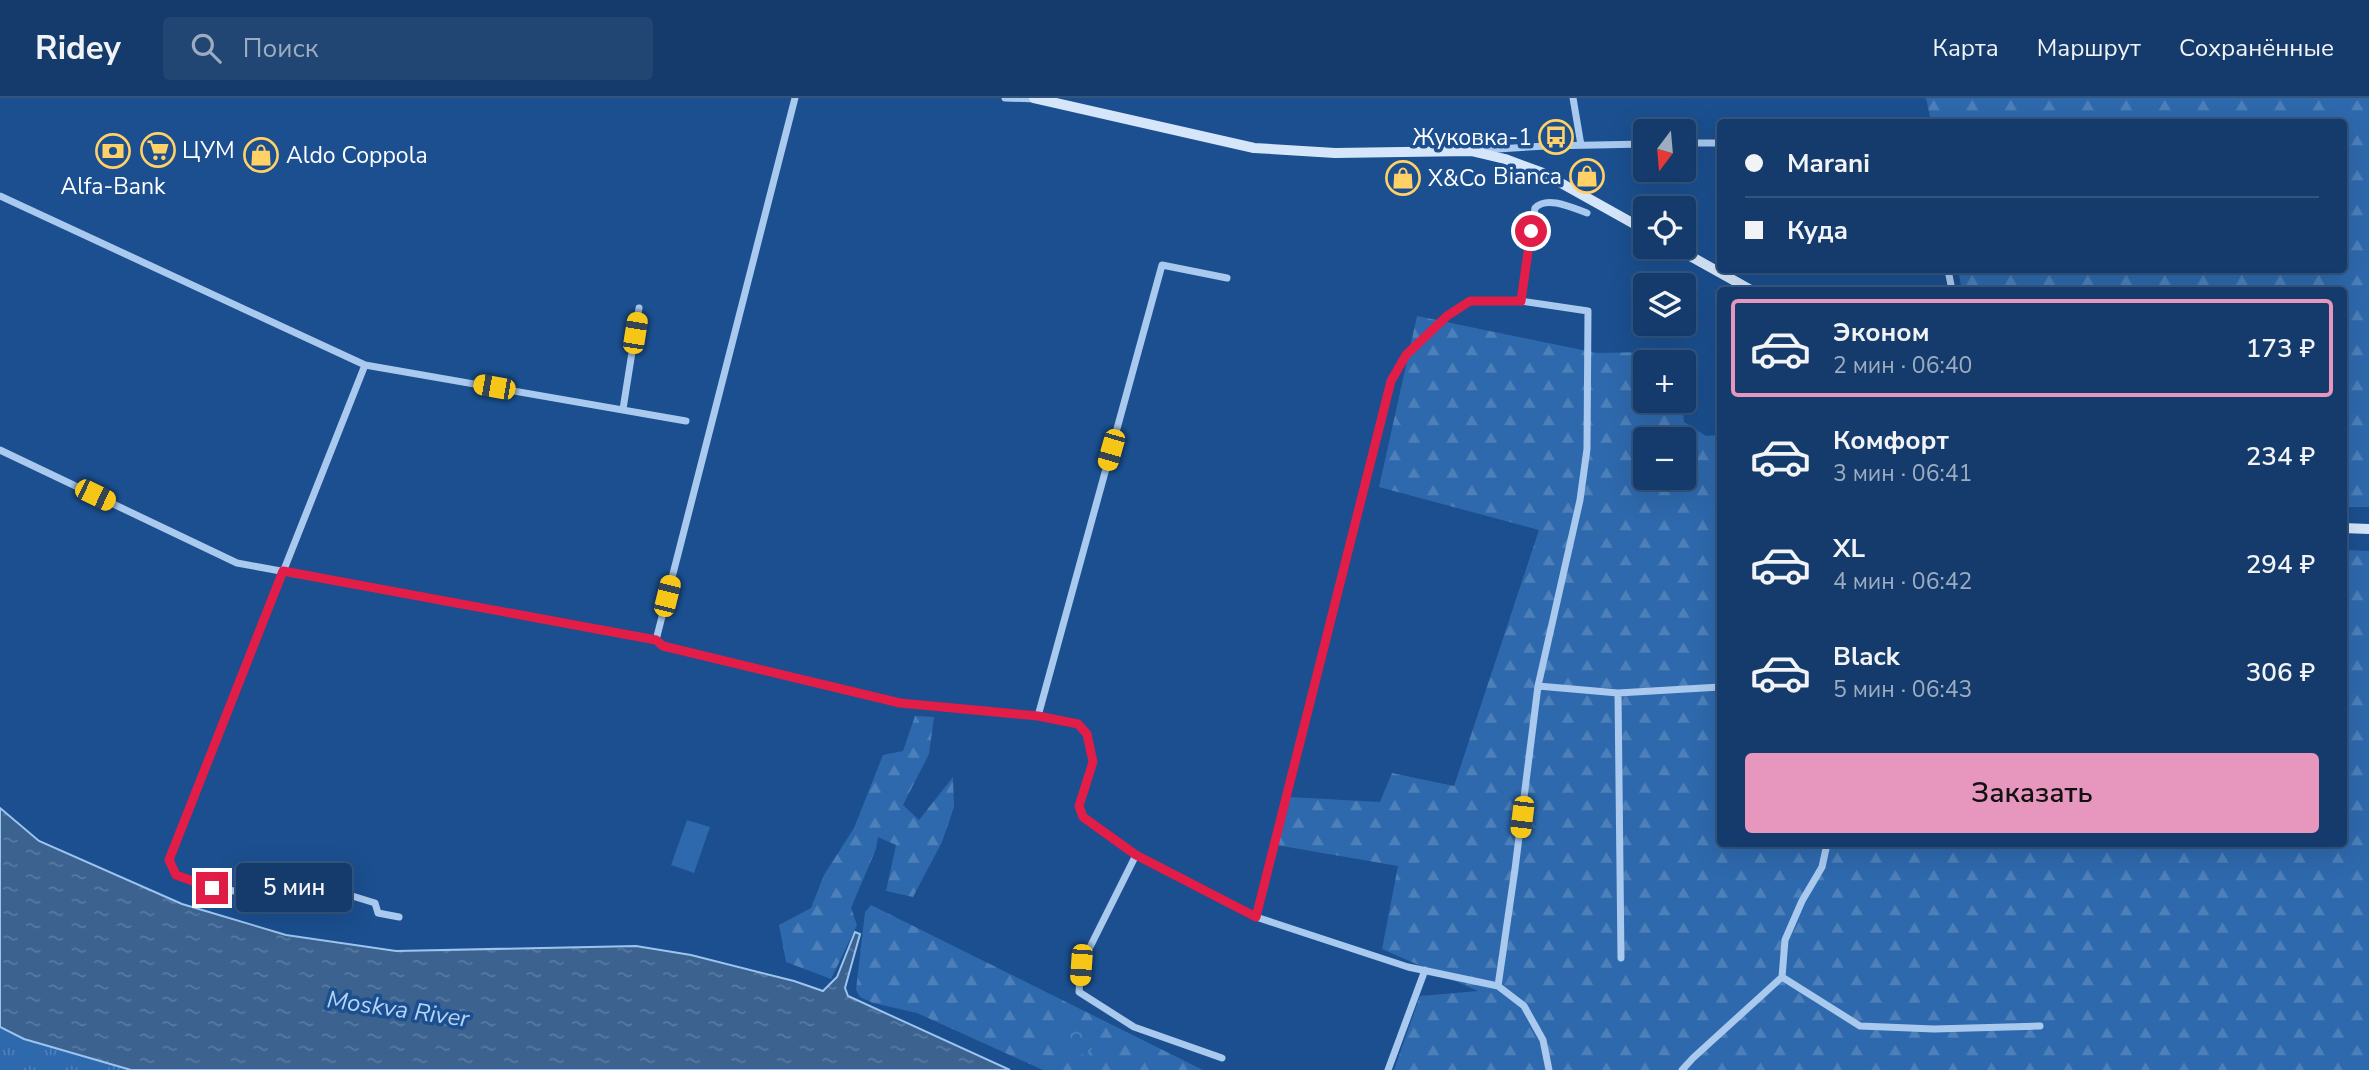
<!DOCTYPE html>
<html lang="ru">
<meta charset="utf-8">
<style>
body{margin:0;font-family:"Nunito Sans",sans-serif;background:#214673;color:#f1f3f6;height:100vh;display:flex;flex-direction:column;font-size:26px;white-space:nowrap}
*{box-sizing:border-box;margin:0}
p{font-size:23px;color:#9dadc1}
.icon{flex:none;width:38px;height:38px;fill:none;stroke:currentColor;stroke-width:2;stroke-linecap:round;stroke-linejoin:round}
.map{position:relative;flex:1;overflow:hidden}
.side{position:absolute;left:1717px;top:189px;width:630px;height:560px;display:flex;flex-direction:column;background:#143b6b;border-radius:7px;box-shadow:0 7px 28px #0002,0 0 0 2px #33557e}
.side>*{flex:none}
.hud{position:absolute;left:1717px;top:21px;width:630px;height:154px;border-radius:7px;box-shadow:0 7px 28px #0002,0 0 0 2px #33557e;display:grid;align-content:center;height:154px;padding:0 28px;background:#143b6b}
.needle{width:46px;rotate:196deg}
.fabs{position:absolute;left:1633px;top:21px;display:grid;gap:14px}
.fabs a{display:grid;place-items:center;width:63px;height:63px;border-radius:7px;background:#143b6b;box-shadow:0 7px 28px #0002,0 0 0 2px #33557e;font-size:35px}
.end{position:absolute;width:32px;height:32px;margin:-16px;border:9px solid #e11d48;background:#fff;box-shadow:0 0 0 4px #fff}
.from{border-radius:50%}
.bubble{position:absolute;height:49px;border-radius:7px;background:#143b6b;box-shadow:0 7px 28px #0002,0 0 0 2px #33557e;font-size:23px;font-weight:600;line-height:49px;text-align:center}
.car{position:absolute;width:21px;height:42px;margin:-21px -10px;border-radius:9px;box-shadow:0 0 5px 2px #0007;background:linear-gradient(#f5c518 24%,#345 0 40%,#f5c518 0 76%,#345 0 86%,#f5c518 0)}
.hud b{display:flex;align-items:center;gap:24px;height:66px;font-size:26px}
.hud b+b{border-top:2px solid #33557e}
.hud i{width:18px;height:18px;background:#f1f3f6}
ul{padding:12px 0 0;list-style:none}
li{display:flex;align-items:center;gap:21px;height:98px;margin:0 14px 10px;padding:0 14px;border:4px solid transparent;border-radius:7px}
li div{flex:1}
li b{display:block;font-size:26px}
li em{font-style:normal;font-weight:600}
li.active{border-color:#e797bd}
li>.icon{width:63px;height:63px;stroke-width:1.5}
.button{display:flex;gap:14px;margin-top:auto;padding:14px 28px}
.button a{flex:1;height:80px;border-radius:7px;background:#e797bd;color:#111;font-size:28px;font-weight:600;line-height:80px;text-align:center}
header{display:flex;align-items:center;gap:42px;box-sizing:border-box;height:98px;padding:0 35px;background:#143b6b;border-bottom:2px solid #33557e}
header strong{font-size:33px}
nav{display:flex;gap:38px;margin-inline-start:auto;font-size:24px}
.search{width:490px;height:63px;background:#214673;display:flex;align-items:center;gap:18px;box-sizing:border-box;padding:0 24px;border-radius:7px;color:#9dadc1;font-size:26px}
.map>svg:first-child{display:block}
.grass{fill:url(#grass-tufts)}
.forest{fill:url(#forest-firs);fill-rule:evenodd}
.park{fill:url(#park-crowns)}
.pitch{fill:#2e69ad}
.water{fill:url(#water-ripples);stroke:#9cc4f0;stroke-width:2}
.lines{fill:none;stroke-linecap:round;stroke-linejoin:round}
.street{stroke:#a9c9ee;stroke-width:7}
.secondary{stroke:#d6e6fa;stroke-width:10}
.route{stroke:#e11d48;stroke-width:9}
.labels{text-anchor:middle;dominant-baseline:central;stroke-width:7;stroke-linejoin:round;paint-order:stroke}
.poi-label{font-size:23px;fill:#fff;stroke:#1b4f8f;text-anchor:start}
.water-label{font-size:24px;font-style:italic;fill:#b5d3f5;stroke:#1b4f8f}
</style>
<header>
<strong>Ridey</strong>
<div class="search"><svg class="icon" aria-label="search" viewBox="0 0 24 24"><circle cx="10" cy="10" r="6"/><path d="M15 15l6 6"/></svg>Поиск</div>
<nav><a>Карта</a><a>Маршрут</a><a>Сохранённые</a></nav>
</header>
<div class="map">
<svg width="2369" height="972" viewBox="0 0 2369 972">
<defs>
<pattern id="grass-tufts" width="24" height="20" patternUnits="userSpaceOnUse" patternTransform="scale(1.75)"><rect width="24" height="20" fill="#2e69ad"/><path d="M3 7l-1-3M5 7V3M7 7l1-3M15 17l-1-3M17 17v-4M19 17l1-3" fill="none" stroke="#4d80b9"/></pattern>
<pattern id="forest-firs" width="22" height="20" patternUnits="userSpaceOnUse" patternTransform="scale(1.75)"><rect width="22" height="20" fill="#2e69ad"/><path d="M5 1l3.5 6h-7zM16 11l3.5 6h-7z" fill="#4d80b9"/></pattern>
<pattern id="park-crowns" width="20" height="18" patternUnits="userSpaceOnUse" patternTransform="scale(1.75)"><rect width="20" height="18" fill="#2e69ad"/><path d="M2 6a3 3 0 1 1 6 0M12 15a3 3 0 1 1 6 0" fill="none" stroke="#4d80b9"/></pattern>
<pattern id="water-ripples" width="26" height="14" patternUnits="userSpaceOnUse" patternTransform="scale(1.75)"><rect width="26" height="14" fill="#3c6290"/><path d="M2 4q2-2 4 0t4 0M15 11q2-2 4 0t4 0" fill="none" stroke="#597aa1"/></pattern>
</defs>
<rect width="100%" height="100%" fill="#1b4f8f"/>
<path class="grass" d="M 0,929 L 24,941 L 131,972 L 0,972 Z"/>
<path class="forest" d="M 1926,0 L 2369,0 L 2369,409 L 2343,409 L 2343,192 L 1962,192 L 1958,172 L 2343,172 L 2343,24 L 1931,24 Z
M 1417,218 L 1597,255 L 1693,253 L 1693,277 L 1682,307 L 1684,324 L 1706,338 L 1720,337 L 1720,746 L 2343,746 L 2343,452 L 2369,453 L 2369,972 L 1394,972 L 1420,898 L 1478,893 L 1382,851 L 1398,768 L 1276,747 L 1289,699 L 1380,704 L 1392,675 L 1454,688 L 1539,432 L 1379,389 ZM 1645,264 L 1684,264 L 1684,303 L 1645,303 ZM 1645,341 L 1684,341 L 1684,380 L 1645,380 Z
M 915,618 L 934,619 L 929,656 L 903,707 L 919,722 L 953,679 L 954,709 L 942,744 L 913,799 L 886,793 L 896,747 L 878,739 L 876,751 L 851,810 L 857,827 L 831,881 L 786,864 L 779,827 L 811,810 L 824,777 L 854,730 L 883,657 L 903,653 Z
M 871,807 L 1203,972 L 1043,972 L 917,915 L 873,905 L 860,899 L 856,892 L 865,814 Z"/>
<path class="park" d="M 1065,928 L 1096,942 L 1088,959 L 1057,944 Z"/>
<path class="pitch" d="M 687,722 L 710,729 L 694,775 L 671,767 Z"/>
<path class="water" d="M 0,710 L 39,743 L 182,806 L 286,837 L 396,853 L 636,848 L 691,857 L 794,883 L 823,893 L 837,879 L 855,834 L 860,836 L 845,890 L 848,898 L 1010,972 L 131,972 L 24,941 L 0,929 Z"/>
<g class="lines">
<path class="street" d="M 1005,0 L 1036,1
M 1573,0 L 1581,47
M 1684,45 L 1720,45
M 1481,52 L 1546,48 L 1645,46
M 0,98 L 365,267 L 686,323
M 1948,172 L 1952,192
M 1521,203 L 1535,110 C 1547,97 1573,110 1587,115
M 365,267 L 169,762 L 176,777 L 212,790 L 302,802 L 349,797 L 375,805 L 378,815 L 399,819
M 623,311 L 639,210
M 0,352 L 237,465 L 656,542 L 663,548 L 900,605 L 1038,618 L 1078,626 L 1087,636 L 1093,664 L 1079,708 L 1083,719 L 1136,757 L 1256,819 L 1408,869 L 1498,888
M 656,542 L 795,0
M 1538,588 L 1618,595
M 1038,618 L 1162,167 L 1227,180
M 1136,757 L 1081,867 L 1079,894 L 1134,929 L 1222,960
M 1256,819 L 1391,283 L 1406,258 L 1447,218 L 1470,203 L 1521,203 L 1588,213 L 1587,351 L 1580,402 L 1538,588 L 1515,771 L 1498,888 L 1524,908 L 1543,942 L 1549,972
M 1621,860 L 1618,595 L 1720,589
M 1782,879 L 1860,928 L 1934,931 L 2040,928
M 1388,972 L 1425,872
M 1682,972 L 1693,960 L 1782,879 L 1785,842 L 1802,803 L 1822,769 L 1827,746"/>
<path class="secondary" d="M 1034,0 L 1254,50 L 1335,55 L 1471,53 L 1505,61 L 1543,75 L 1645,132
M 1674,149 L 1751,192
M 2343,430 L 2369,431"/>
</g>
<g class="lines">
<path class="route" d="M 212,790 L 176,777 L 169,762 L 283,473 L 656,542 L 663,548 L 900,605 L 1038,618 L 1078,626 L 1087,636 L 1093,664 L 1079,708 L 1083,719 L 1136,757 L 1256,819 L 1391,283 L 1406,257 L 1447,218 L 1470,203 L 1521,203 L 1531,133"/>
</g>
<defs>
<g id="bus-ring" transform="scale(1.75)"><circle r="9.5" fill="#1b4f8f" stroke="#ffd166" stroke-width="1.5"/><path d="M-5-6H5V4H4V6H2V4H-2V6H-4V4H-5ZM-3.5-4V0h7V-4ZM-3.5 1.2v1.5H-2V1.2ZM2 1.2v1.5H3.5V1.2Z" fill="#ffd166"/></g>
<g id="supermarket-ring" transform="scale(1.75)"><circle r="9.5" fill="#1b4f8f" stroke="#ffd166" stroke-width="1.5"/><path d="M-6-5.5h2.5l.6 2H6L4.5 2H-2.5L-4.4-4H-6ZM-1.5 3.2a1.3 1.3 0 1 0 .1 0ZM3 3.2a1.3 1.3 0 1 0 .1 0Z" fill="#ffd166"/></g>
<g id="bank-ring" transform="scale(1.75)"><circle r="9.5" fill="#1b4f8f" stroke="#ffd166" stroke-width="1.5"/><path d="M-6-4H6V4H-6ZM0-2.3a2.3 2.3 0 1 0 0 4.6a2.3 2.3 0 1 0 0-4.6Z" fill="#ffd166"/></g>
<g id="shop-ring" transform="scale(1.75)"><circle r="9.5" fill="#1b4f8f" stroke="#ffd166" stroke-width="1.5"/><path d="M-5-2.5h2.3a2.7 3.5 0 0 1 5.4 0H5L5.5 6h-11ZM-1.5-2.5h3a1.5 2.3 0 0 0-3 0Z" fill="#ffd166"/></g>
</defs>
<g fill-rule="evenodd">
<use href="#bus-ring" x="1556" y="39"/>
<use href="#supermarket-ring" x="158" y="52"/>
<use href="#bank-ring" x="113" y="53"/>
<use href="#shop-ring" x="261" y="57"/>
<use href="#shop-ring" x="1587" y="78"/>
<use href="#shop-ring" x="1403" y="80"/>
</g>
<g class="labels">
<g class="poi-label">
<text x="1532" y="39" text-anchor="end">Жуковка-1</text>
<text x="182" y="52">ЦУМ</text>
<text x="286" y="57">Aldo Coppola</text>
<text x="1562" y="78" text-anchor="end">Bianca</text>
<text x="1428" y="80">X&amp;Co</text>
<text x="113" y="88" text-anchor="middle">Alfa-Bank</text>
</g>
<g class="water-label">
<text transform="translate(398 911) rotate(8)">Moskva River</text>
</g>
</g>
</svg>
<div class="fabs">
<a><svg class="needle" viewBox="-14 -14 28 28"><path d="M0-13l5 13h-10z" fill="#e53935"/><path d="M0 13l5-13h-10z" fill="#9dadc1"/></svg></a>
<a><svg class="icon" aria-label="locate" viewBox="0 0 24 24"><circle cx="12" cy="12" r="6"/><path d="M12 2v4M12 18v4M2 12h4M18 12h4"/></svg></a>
<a><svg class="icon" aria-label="layers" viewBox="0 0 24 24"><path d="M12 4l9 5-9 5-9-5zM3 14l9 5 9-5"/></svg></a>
<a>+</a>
<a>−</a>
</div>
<i class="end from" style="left:1531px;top:133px"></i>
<i class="end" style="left:212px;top:790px"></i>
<div class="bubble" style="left:236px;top:765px;width:116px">5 мин</div>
<i class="car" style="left:635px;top:235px;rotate:9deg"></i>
<i class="car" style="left:494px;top:289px;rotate:280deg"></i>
<i class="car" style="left:1111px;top:352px;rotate:196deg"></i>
<i class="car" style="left:95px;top:397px;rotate:116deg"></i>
<i class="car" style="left:667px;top:498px;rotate:14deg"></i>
<i class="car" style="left:1522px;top:719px;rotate:187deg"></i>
<i class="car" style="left:1081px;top:867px;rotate:184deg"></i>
<div class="hud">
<b><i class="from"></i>Marani</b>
<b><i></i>Куда</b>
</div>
<section class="side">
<ul>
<li class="active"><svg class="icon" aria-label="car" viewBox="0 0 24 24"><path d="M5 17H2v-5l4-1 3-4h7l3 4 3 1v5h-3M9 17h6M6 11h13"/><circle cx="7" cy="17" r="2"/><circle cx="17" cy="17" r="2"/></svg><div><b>Эконом</b><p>2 мин · 06:40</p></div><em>173 ₽</em></li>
<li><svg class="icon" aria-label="car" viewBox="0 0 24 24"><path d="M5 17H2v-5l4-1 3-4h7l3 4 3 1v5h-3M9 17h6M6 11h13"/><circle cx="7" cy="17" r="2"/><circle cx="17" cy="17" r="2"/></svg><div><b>Комфорт</b><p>3 мин · 06:41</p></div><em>234 ₽</em></li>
<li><svg class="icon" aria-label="car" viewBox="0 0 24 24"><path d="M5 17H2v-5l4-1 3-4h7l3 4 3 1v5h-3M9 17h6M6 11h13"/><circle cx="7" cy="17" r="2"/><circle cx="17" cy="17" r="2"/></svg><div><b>XL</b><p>4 мин · 06:42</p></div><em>294 ₽</em></li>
<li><svg class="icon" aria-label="car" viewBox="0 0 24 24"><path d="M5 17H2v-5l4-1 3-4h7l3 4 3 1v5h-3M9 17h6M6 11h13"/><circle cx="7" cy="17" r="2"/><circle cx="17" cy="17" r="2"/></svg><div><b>Black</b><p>5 мин · 06:43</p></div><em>306 ₽</em></li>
</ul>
<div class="button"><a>Заказать</a></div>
</section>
</div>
